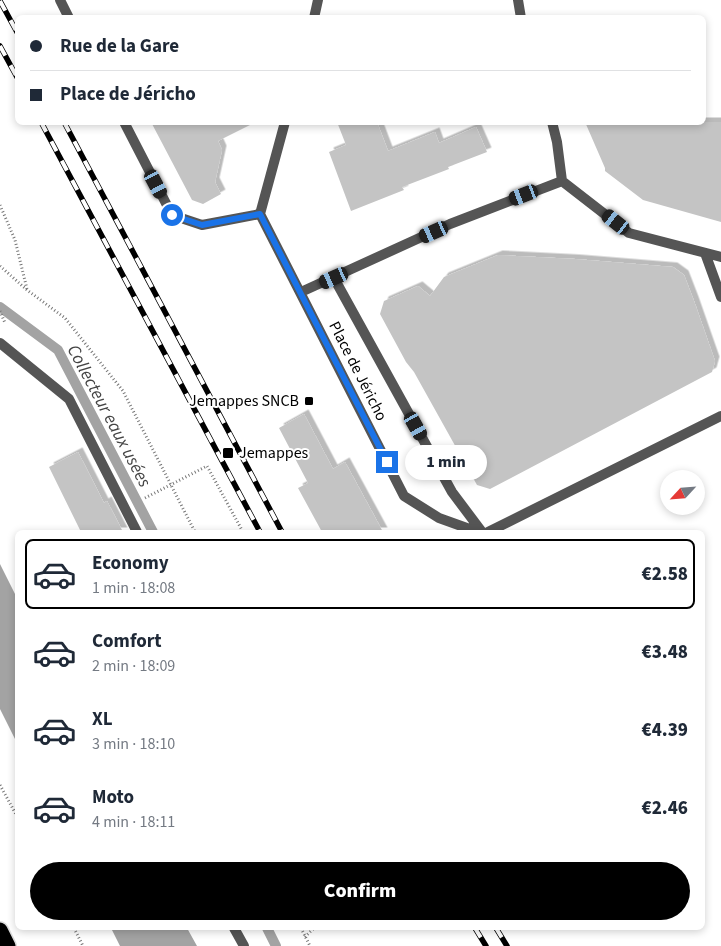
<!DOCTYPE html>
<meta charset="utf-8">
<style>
body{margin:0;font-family:"Source Sans 3",sans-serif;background:#f2f2f3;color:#1f2937;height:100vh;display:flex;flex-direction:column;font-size:19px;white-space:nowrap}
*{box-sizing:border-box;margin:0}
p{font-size:16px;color:#747a83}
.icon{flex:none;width:28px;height:28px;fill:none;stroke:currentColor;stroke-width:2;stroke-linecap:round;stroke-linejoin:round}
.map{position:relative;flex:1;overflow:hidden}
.sheet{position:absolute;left:15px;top:530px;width:690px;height:400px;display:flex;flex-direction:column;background:#fff;border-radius:8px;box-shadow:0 2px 8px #0003}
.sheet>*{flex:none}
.top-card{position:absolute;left:15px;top:15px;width:691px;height:110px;border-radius:8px;box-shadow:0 2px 8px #0003;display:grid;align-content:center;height:110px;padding:0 15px;background:#fff}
.needle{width:32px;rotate:244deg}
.controls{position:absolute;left:660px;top:470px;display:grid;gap:10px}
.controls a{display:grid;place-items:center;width:45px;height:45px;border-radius:50%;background:#fff;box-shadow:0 2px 8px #0003;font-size:25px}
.end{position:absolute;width:22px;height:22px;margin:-11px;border:6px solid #1a73e8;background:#fff;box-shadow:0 0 0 2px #fff}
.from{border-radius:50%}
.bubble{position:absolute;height:35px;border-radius:18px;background:#fff;box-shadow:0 2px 8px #0003;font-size:16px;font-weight:800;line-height:35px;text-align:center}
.car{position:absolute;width:15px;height:30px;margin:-15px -8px;border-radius:6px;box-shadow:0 0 4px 1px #0007;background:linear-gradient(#222 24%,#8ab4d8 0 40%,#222 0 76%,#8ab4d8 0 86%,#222 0)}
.top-card b{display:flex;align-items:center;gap:18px;height:48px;font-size:19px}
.top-card b+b{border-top:1px solid #e0e1e3}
.top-card i{width:12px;height:12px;background:#1f2937}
ul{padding:9px 0 0;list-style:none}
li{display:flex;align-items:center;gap:15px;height:70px;margin:0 10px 8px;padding:0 5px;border:2px solid transparent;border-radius:8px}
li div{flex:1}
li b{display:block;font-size:19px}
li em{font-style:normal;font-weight:800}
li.on{border-color:#000}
li>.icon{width:45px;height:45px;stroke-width:1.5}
.action{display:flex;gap:10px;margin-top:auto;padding:10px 15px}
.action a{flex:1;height:58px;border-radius:30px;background:#000;color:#fff;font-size:20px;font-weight:800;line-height:58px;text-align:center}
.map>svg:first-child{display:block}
.water{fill:#a3a3a3}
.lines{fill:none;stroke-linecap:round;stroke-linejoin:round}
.stream{stroke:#a3a3a3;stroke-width:10}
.building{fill:#c4c4c4;filter:url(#shadow)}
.highway-casing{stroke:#dbdbdb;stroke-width:18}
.path{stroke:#777;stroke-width:3;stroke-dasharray:1 2.5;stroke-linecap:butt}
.lane{stroke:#555;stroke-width:10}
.street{stroke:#555;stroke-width:10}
.highway{stroke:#000;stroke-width:15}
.rail-casing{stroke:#000;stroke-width:5.5}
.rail{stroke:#fff;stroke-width:4;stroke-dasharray:11;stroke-linecap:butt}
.route{stroke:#1a73e8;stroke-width:6}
.poi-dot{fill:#000;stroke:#fff;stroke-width:2}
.labels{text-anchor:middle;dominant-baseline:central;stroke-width:4;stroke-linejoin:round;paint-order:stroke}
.street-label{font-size:16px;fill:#000;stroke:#fff}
.poi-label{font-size:16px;fill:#000;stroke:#fff;text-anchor:end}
.water-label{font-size:18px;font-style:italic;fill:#444;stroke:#fff}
</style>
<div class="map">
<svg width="721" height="946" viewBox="0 0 721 946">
<defs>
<filter id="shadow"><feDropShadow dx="4.5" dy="-4.5" stdDeviation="0" flood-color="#0004"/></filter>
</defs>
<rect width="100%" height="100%" fill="#fff"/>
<path class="water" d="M 0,564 L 17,598 L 17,743 L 0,709 Z
M 111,928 L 187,928 L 197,946 L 120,946 Z"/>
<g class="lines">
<path class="stream" d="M 0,307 L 58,350 L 153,532
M 267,928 L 276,946"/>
</g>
<path class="building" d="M 151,122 L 256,122 L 218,141 L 222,150 L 215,182 L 221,194 L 203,204 L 192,200 Z
M 337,122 L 377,122 L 388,151 L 435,132 L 439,143 L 476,127 L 487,152 L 448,167 L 449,169 L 402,187 L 404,190 L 351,211 L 329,152 L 346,145 Z
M 585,122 L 721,122 L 721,222 L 643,200 L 605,171 L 605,168 Z
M 498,255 L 575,259 L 673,267 L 684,275 L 694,301 L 715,361 L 712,372 L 490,489 L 477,485 L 414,372 L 406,362 L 380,314 L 384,301 L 418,286 L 430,296 L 444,277 Z
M 304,414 L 333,469 L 345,462 L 383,532 L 322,532 L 298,488 L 308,483 L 279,428 Z
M 78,452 L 104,503 L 107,501 L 123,532 L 81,532 L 49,467 Z"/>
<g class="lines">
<g class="highway-casing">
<path id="highway" d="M 0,930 L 8,946"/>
</g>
<path class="path" d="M 0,205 L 15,240 L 27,289
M 0,266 L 27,290 L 65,318 L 123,391 L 195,532
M 0,311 L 5,323
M 145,498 L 207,466 L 243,532
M 0,785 L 18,818
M 74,928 L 83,946
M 301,928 L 310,946
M 305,937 L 314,928"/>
<path class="lane" d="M 60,0 L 69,18
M 124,122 L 172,215 L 202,225 L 260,214
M 0,343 L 69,399 L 137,532
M 234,928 L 244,946"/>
<path class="street" d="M 518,0 L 521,18
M 314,18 L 318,0
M 285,122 L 260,214 L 404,496 L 439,518 L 478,532
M 552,122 L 557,142 L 562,181 L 629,233 L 721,257
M 705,253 L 721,297
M 334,278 L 452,492 L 482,532
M 301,292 L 450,224 L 562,181
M 488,532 L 721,416"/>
<use href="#highway" class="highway"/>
<g class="rail-casing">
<path id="rail" d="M 0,1 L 18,34
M 0,46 L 18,79
M 41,122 L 260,532
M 64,122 L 282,532
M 475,928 L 486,946
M 496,928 L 507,946"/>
</g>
<use href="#rail" class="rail"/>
</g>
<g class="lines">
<path class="route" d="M 172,215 L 202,225 L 260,214 L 387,462"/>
</g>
<g class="poi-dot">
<rect x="304" y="396" width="10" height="10" rx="2.5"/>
<rect x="222" y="447" width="12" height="12" rx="2.5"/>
</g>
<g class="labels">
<g class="street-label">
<text transform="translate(358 371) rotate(63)">Place de Jéricho</text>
</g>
<g class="poi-label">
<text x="299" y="401">Jemappes SNCB</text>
<text x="239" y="453" text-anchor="start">Jemappes</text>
</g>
<g class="water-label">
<text transform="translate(109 416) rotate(62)">Collecteur eaux usées</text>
</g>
</g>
</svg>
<div class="controls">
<a><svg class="needle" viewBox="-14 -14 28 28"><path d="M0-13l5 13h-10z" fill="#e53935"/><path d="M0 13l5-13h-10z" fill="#747a83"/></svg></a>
</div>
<i class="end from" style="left:172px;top:215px"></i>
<i class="end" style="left:387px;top:462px"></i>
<div class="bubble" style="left:405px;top:445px;width:82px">1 min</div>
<i class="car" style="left:156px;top:184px;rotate:152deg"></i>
<i class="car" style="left:524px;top:195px;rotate:249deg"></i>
<i class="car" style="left:616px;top:222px;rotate:308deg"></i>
<i class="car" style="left:434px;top:232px;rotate:246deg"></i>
<i class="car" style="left:334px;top:278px;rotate:246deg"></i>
<i class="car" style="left:416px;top:426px;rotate:151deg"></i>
<div class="top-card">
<b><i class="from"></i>Rue de la Gare</b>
<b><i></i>Place de Jéricho</b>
</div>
<section class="sheet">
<ul>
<li class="on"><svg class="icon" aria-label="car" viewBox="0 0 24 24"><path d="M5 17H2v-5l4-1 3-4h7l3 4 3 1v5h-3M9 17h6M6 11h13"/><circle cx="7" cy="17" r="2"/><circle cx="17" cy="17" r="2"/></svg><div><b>Economy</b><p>1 min · 18:08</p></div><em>€2.58</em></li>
<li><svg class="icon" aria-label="car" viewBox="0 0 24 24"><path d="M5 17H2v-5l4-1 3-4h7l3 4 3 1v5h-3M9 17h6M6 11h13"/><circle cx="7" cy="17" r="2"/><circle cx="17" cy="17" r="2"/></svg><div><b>Comfort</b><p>2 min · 18:09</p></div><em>€3.48</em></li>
<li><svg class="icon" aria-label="car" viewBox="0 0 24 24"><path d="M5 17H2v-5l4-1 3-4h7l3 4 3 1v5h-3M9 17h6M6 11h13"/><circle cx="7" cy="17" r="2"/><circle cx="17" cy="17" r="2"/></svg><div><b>XL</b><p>3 min · 18:10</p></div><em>€4.39</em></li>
<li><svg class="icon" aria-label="car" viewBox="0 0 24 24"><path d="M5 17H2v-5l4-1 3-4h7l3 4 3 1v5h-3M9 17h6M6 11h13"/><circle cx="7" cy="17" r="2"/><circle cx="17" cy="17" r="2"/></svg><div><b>Moto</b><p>4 min · 18:11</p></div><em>€2.46</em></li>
</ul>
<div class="action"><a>Confirm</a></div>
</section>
</div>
